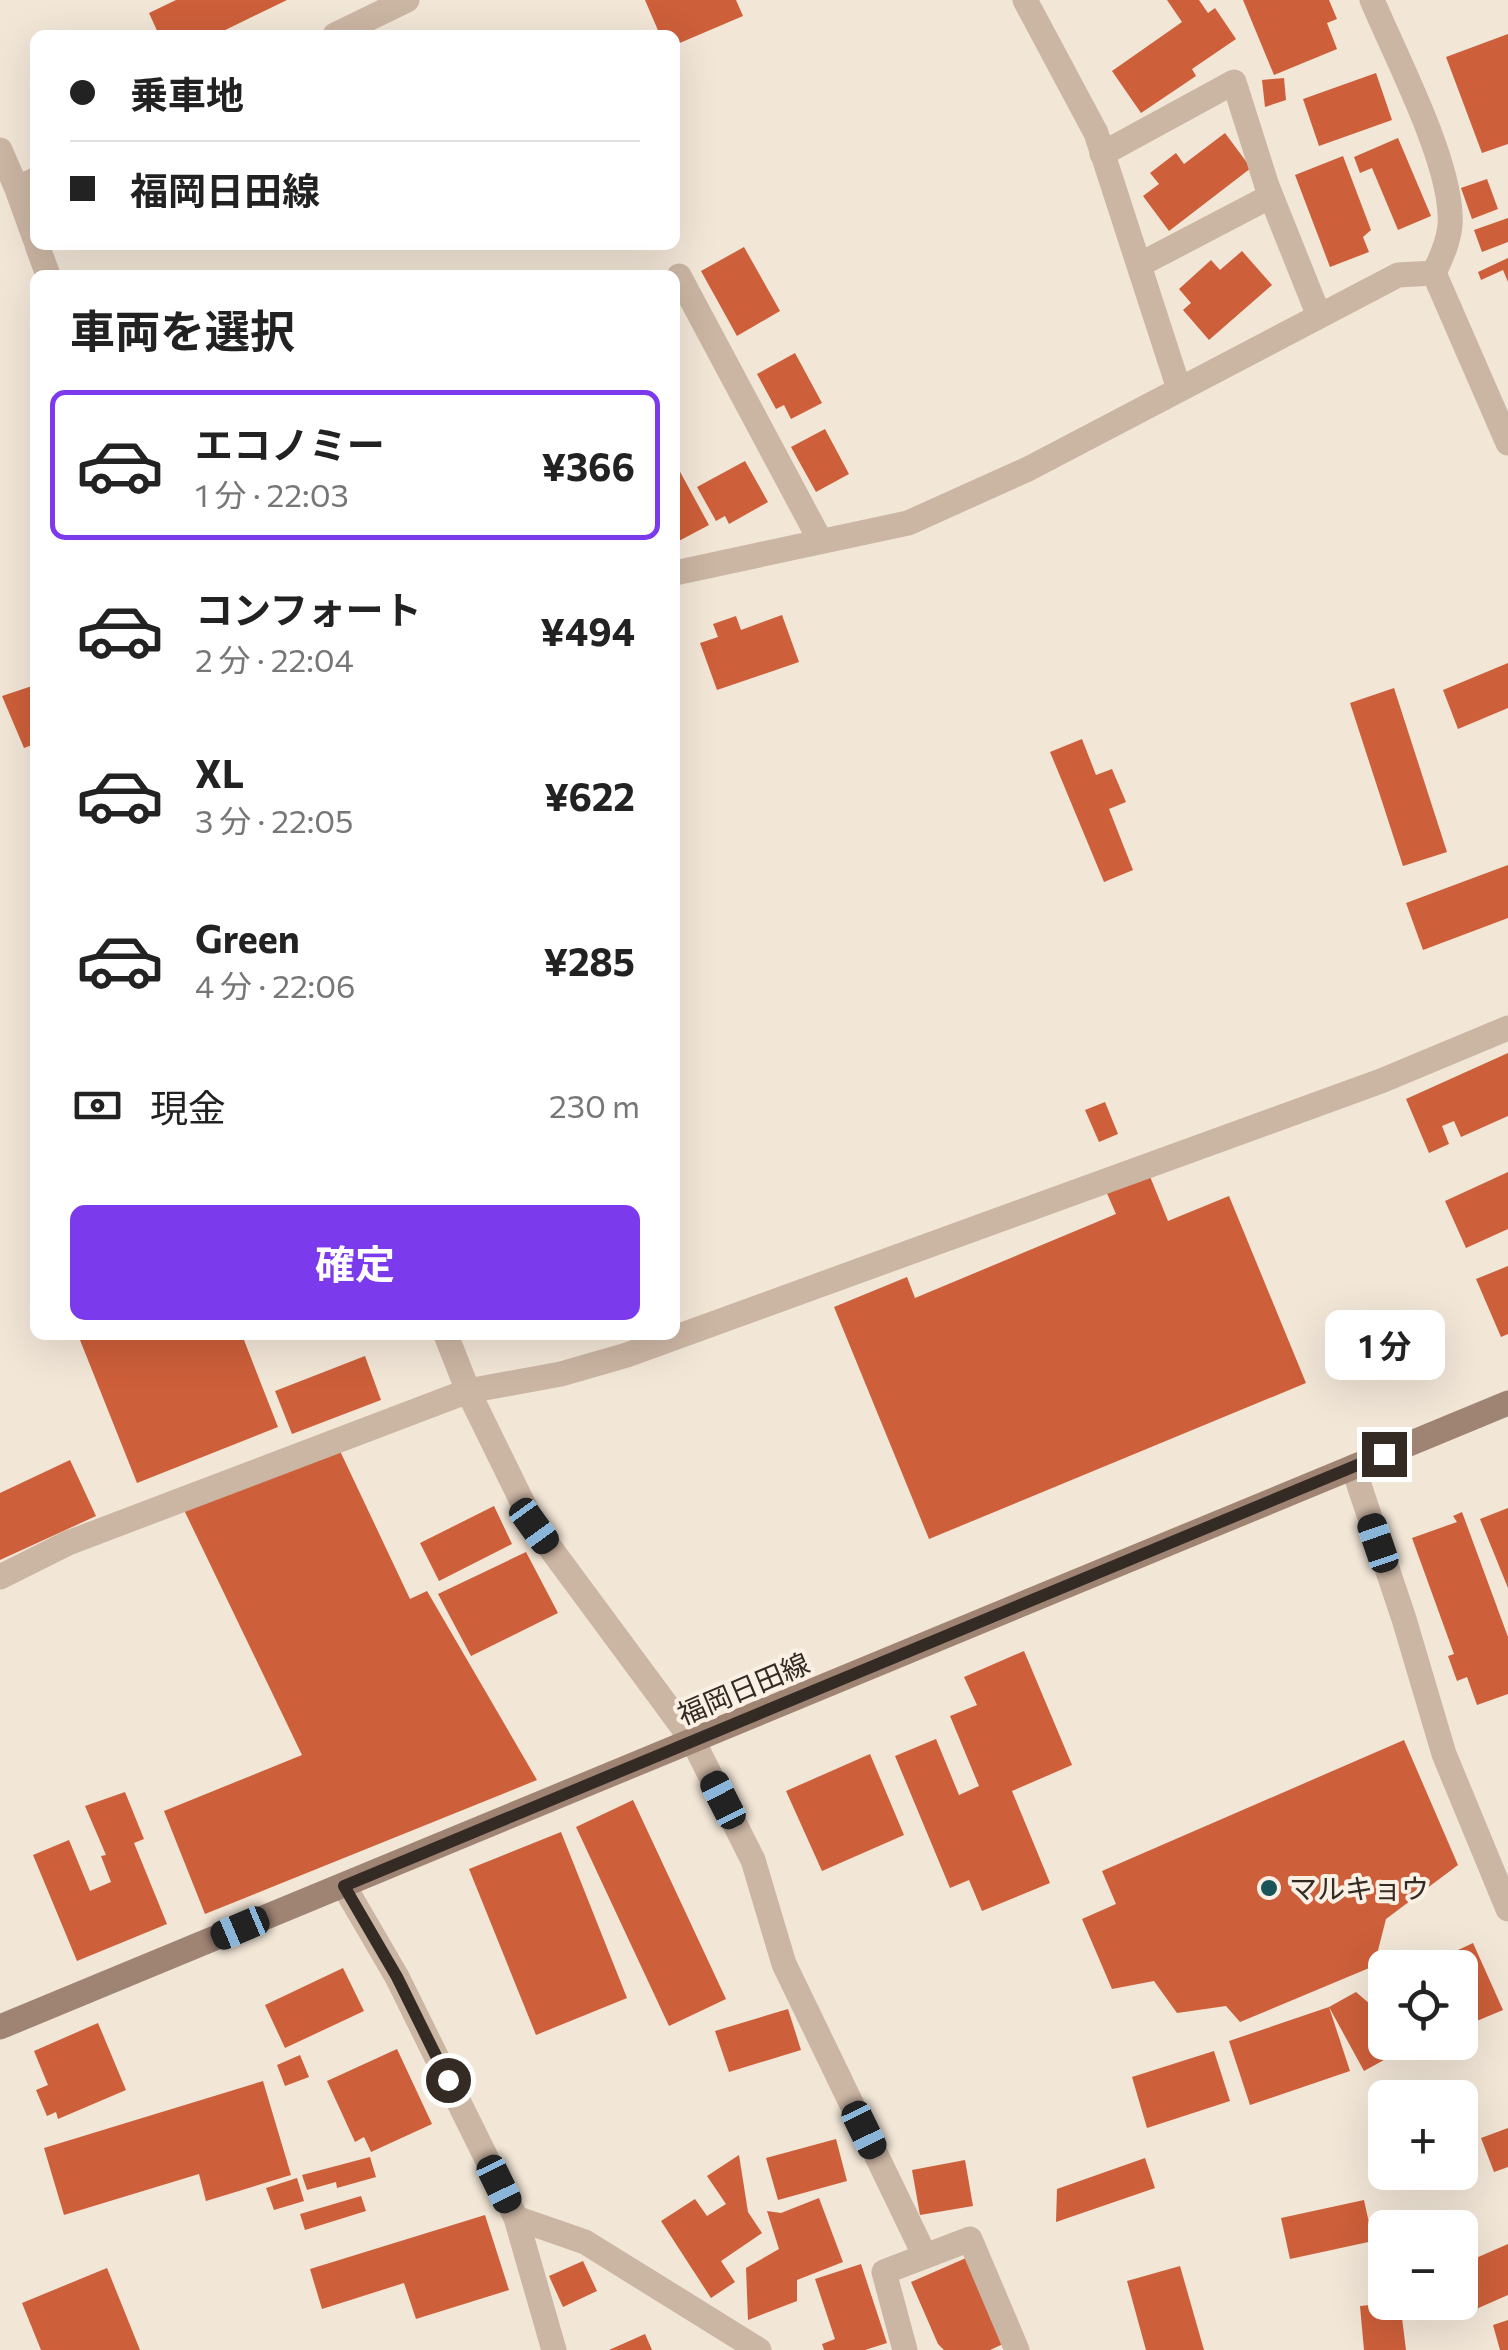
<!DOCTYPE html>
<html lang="ja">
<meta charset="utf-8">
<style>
body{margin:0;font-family:Commissioner,"Noto Sans JP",sans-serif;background:#f6f6f6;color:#222;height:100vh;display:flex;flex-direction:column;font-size:38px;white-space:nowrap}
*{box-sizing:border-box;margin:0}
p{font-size:32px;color:#767676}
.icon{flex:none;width:55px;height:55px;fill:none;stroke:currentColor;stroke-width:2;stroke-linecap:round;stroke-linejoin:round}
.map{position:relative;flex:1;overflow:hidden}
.side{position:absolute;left:30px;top:270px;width:650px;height:1070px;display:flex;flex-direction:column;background:#fff;border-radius:15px;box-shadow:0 10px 40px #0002}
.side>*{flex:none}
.top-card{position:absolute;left:30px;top:30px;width:650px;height:220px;border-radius:15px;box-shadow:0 10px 40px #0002;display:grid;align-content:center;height:220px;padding:0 40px;background:#fff}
.controls{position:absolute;left:1368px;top:1950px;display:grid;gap:20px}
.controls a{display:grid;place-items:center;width:110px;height:110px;border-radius:15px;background:#fff;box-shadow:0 10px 40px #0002;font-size:50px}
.end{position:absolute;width:45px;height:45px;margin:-22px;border:12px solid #352b25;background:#fff;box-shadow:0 0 0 5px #fff}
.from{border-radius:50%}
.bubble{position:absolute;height:70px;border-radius:15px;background:#fff;box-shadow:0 10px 40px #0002;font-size:32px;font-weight:700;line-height:70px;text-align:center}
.car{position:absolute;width:30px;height:60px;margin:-30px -15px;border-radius:12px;box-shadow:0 0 8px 2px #0007;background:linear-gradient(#222 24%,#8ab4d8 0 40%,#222 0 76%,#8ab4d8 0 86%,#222 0)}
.top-card b{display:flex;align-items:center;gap:35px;height:95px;font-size:38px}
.top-card b+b{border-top:2px solid #e0e0e0}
.top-card i{width:25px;height:25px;background:#222}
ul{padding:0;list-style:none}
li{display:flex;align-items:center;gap:30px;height:150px;margin:0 20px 15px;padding:0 20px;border:5px solid transparent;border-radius:15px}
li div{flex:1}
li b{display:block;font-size:38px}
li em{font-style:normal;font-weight:700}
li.current{border-color:#7c3aed}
li>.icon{width:90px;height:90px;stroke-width:1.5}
h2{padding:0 40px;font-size:45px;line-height:120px}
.pay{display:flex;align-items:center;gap:25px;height:110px;padding:0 40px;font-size:38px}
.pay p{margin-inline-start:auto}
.cta{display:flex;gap:20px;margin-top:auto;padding:20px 40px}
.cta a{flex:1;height:115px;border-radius:15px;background:#7c3aed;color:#fff;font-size:40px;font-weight:700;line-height:115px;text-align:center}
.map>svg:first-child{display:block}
.building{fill:#cd5f3a}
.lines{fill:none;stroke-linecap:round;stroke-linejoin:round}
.street{stroke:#cbb5a3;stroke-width:25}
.secondary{stroke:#9f8474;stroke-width:25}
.route{stroke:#352b25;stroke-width:12}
.poi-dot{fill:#195459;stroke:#faf0e4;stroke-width:4}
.labels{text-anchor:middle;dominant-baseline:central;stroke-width:8;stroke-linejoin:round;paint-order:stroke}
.street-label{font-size:28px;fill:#352b25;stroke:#faf0e4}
.poi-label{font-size:28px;fill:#352b25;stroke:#faf0e4;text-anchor:start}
</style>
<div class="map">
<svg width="1508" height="2350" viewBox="0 0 1508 2350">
<rect width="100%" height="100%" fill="#f2e6d7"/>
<path class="building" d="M 176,0 L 287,0 L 215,35 L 159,35 L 149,13 Z
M 645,0 L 736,0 L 743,16 L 675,45 L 675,35 L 660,35 Z
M 1167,0 L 1199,0 L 1208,13 L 1215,8 L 1236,39 L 1192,69 L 1196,76 L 1141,113 L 1112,71 L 1182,22 Z
M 1243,0 L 1329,0 L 1337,19 L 1327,23 L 1337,49 L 1274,75 Z
M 1508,34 L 1508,144 L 1482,153 L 1446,57 Z
M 1376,73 L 1392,120 L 1319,146 L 1303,99 Z
M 1284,78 L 1286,100 L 1265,107 L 1262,80 Z
M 1225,133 L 1251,168 L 1169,231 L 1143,196 L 1159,184 L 1150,173 L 1176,153 L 1184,164 Z
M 1398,138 L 1431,216 L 1398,230 L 1372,168 L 1360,173 L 1354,157 Z
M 1343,156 L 1371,230 L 1363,237 L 1369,252 L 1330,267 L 1295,175 Z
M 1487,179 L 1498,209 L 1472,219 L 1461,188 Z
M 1508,218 L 1508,242 L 1482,252 L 1474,230 Z
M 744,247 L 780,311 L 737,336 L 701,271 Z
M 1242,251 L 1272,285 L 1209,340 L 1183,310 L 1191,303 L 1179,289 L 1211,260 L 1220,270 Z
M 1508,258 L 1508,282 L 1503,270 L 1481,280 L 1478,272 Z
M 795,353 L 822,403 L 791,419 L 784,405 L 776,409 L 757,374 Z
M 825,429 L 849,474 L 816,492 L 791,447 Z
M 745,461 L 768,502 L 729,524 L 725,516 L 716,521 L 697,487 Z
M 678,468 L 709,525 L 675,543 L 675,469 Z
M 782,615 L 799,662 L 717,690 L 700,643 L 718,637 L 713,624 L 736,616 L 741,630 Z
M 1508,663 L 1508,708 L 1458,729 L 1443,690 Z
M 35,685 L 35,744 L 24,748 L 2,696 Z
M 1394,688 L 1447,852 L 1403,866 L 1350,703 Z
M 1082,739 L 1096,775 L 1112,769 L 1126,802 L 1109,809 L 1133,870 L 1104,882 L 1050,752 Z
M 1508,865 L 1508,918 L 1423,950 L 1406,903 Z
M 1508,1053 L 1508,1116 L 1461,1137 L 1454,1121 L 1442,1126 L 1449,1144 L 1429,1153 L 1406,1099 Z
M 1105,1102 L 1118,1134 L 1099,1142 L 1085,1110 Z
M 1508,1172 L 1508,1229 L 1466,1248 L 1445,1201 Z
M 1149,1174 L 1168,1221 L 1229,1196 L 1306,1383 L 929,1539 L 834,1307 L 907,1277 L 915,1298 L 1116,1214 L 1106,1191 Z
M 1508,1266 L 1508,1334 L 1501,1337 L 1476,1279 Z
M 78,1335 L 242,1335 L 278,1427 L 137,1483 Z
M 365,1356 L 381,1400 L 292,1434 L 275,1391 Z
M 340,1451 L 410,1599 L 427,1591 L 537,1780 L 205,1914 L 164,1811 L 302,1755 L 184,1510 Z
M 70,1460 L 96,1516 L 0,1560 L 0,1493 Z
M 494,1506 L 512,1544 L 439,1581 L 420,1543 Z
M 1508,1508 L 1508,1588 L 1480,1519 Z
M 1462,1512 L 1508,1637 L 1508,1694 L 1477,1705 L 1467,1677 L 1457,1681 L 1448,1656 L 1454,1654 L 1412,1538 L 1457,1522 L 1453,1516 Z
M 526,1552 L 558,1613 L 471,1656 L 438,1594 Z
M 1024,1651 L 1072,1765 L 1012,1791 L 1050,1883 L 982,1911 L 969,1880 L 950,1888 L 895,1756 L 936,1739 L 959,1795 L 979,1786 L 950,1716 L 977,1705 L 964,1677 Z
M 1404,1740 L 1458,1865 L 1386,1919 L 1374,1966 L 1240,2022 L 1226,2006 L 1177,2013 L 1154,1981 L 1112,1989 L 1082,1919 L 1116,1904 L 1102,1871 Z
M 870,1754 L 904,1835 L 822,1871 L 786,1791 Z
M 125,1792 L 144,1839 L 134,1843 L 167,1924 L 77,1961 L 33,1855 L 69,1840 L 90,1891 L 111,1882 L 101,1856 L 106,1855 L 85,1806 Z
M 633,1800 L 726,1999 L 669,2026 L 576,1827 Z
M 561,1832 L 627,1998 L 536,2035 L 469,1869 Z
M 1473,1943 L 1503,2010 L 1460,2028 L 1460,1968 L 1420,1968 Z
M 343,1968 L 364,2011 L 285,2048 L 265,2005 Z
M 1356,1992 L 1384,2016 L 1385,2042 L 1398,2042 L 1402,2050 L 1364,2071 L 1329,2007 L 1350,2071 L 1250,2105 L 1229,2041 L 1329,2007 Z
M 788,2009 L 801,2050 L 729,2072 L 715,2031 Z
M 98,2023 L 126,2090 L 58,2119 L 56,2112 L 47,2116 L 36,2090 L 48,2085 L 34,2051 Z
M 397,2049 L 432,2124 L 371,2152 L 364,2137 L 355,2142 L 327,2081 Z
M 1214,2051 L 1230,2101 L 1147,2128 L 1132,2077 Z
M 300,2055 L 309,2077 L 285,2086 L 277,2065 Z
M 263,2081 L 291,2175 L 206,2201 L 199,2174 L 64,2215 L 44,2148 Z
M 1508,2128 L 1508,2167 L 1494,2172 L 1481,2138 Z
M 836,2139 L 847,2181 L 778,2200 L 766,2158 Z
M 739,2155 L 748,2212 L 762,2233 L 721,2261 L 735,2282 L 711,2298 L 661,2221 L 695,2199 L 707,2216 L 726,2204 L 707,2176 Z
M 370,2157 L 376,2177 L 337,2188 L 336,2182 L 307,2190 L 302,2175 Z
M 1145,2158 L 1155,2188 L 1056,2222 L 1057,2189 Z
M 965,2160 L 973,2206 L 920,2215 L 912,2170 Z
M 297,2178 L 304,2201 L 274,2210 L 266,2188 Z
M 361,2196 L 366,2211 L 305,2230 L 300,2214 Z
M 819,2198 L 843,2262 L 797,2280 L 797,2301 L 748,2320 L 746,2268 L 779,2249 L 767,2211 L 781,2213 Z
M 1364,2200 L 1373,2241 L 1290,2259 L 1281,2218 Z
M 485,2215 L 509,2290 L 416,2319 L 404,2283 L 322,2309 L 310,2269 Z
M 1508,2244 L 1508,2295 L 1458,2317 L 1452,2302 L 1460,2302 L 1460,2265 Z
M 966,2258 L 1003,2344 L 990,2350 L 944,2350 L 938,2344 L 911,2282 Z
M 583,2261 L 597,2291 L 563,2307 L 549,2276 Z
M 861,2264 L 887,2343 L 865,2350 L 824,2350 L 822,2344 L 835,2339 L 815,2279 Z
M 1180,2266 L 1204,2350 L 1146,2350 L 1127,2281 Z
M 107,2268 L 140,2350 L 41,2350 L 22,2303 Z
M 1400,2302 L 1406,2350 L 1364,2350 L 1360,2306 Z
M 1508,2320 L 1508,2350 L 1500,2350 L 1493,2325 Z
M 645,2334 L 652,2350 L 609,2350 Z"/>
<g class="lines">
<path class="street" d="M 1025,0 L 1096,133 L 1179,389
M 1372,0 C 1396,57 1447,154 1450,213 C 1452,234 1443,254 1434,273 L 1508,443
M 335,35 L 407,0
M 0,150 L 17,189 L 35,180
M 1102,154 L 1234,82 L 1267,186 L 1319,316
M 17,189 L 35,239
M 37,245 L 48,275
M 1139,265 L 1271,196
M 679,276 L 820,540
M 675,573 L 908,523 L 1028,469 L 1398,275 L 1434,273
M 446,1335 L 468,1391 L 534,1526 L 693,1741 L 753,1860 L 784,1964 L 925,2256
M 1353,1467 L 1404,1619 L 1444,1754 L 1508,1909
M 0,1577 L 68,1543 L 468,1391 L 561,1374 L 627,1355 L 1381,1081 L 1508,1028
M 344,1886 L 397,1977 L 516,2218 L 554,2350
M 516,2218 L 585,2242 L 759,2350
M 905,2350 L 884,2272 L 970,2239 L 1017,2350"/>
<path class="secondary" d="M 0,2027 L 1508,1403"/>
</g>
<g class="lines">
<path class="route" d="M 448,2080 L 397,1977 L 344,1886 L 1384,1454"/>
</g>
<circle class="poi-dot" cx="1269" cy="1888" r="10"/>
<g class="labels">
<g class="street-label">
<text transform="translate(743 1688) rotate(-23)">福岡日田線</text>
</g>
<g class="poi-label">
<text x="1289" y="1888">マルキョウ</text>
</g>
</g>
</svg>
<div class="controls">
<a><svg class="icon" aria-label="locate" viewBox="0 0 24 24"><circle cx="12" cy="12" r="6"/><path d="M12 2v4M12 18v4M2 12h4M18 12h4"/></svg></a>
<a>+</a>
<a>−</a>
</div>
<i class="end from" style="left:448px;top:2080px"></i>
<i class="end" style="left:1384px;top:1454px"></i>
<div class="bubble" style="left:1325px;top:1310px;width:120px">1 分</div>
<i class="car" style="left:534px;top:1526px;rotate:144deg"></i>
<i class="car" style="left:1378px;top:1543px;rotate:341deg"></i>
<i class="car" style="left:723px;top:1800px;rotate:333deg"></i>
<i class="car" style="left:240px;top:1928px;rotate:247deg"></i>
<i class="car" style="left:864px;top:2130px;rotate:154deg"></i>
<i class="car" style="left:499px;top:2184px;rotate:154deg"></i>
<div class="top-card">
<b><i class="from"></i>乗車地</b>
<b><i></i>福岡日田線</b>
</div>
<section class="side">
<h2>車両を選択</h2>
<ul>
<li class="current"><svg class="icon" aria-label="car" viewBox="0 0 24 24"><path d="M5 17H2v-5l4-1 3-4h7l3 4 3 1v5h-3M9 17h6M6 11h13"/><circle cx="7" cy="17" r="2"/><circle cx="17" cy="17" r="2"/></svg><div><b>エコノミー</b><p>1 分 · 22:03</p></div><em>¥366</em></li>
<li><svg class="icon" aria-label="car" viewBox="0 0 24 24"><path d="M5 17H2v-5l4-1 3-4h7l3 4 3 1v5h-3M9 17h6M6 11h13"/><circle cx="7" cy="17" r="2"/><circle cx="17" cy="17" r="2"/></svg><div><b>コンフォート</b><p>2 分 · 22:04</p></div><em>¥494</em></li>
<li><svg class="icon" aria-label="car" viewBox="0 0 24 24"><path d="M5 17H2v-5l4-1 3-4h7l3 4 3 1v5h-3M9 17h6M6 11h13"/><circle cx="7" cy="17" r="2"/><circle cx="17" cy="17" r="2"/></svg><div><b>XL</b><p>3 分 · 22:05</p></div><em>¥622</em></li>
<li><svg class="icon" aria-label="car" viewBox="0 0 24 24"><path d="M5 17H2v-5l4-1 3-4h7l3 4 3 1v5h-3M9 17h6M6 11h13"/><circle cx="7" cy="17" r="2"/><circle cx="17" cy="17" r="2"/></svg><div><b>Green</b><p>4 分 · 22:06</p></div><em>¥285</em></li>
</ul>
<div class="pay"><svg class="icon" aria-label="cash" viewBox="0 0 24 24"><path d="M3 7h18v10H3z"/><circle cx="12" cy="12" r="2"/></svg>現金<p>230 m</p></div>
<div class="cta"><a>確定</a></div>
</section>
</div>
